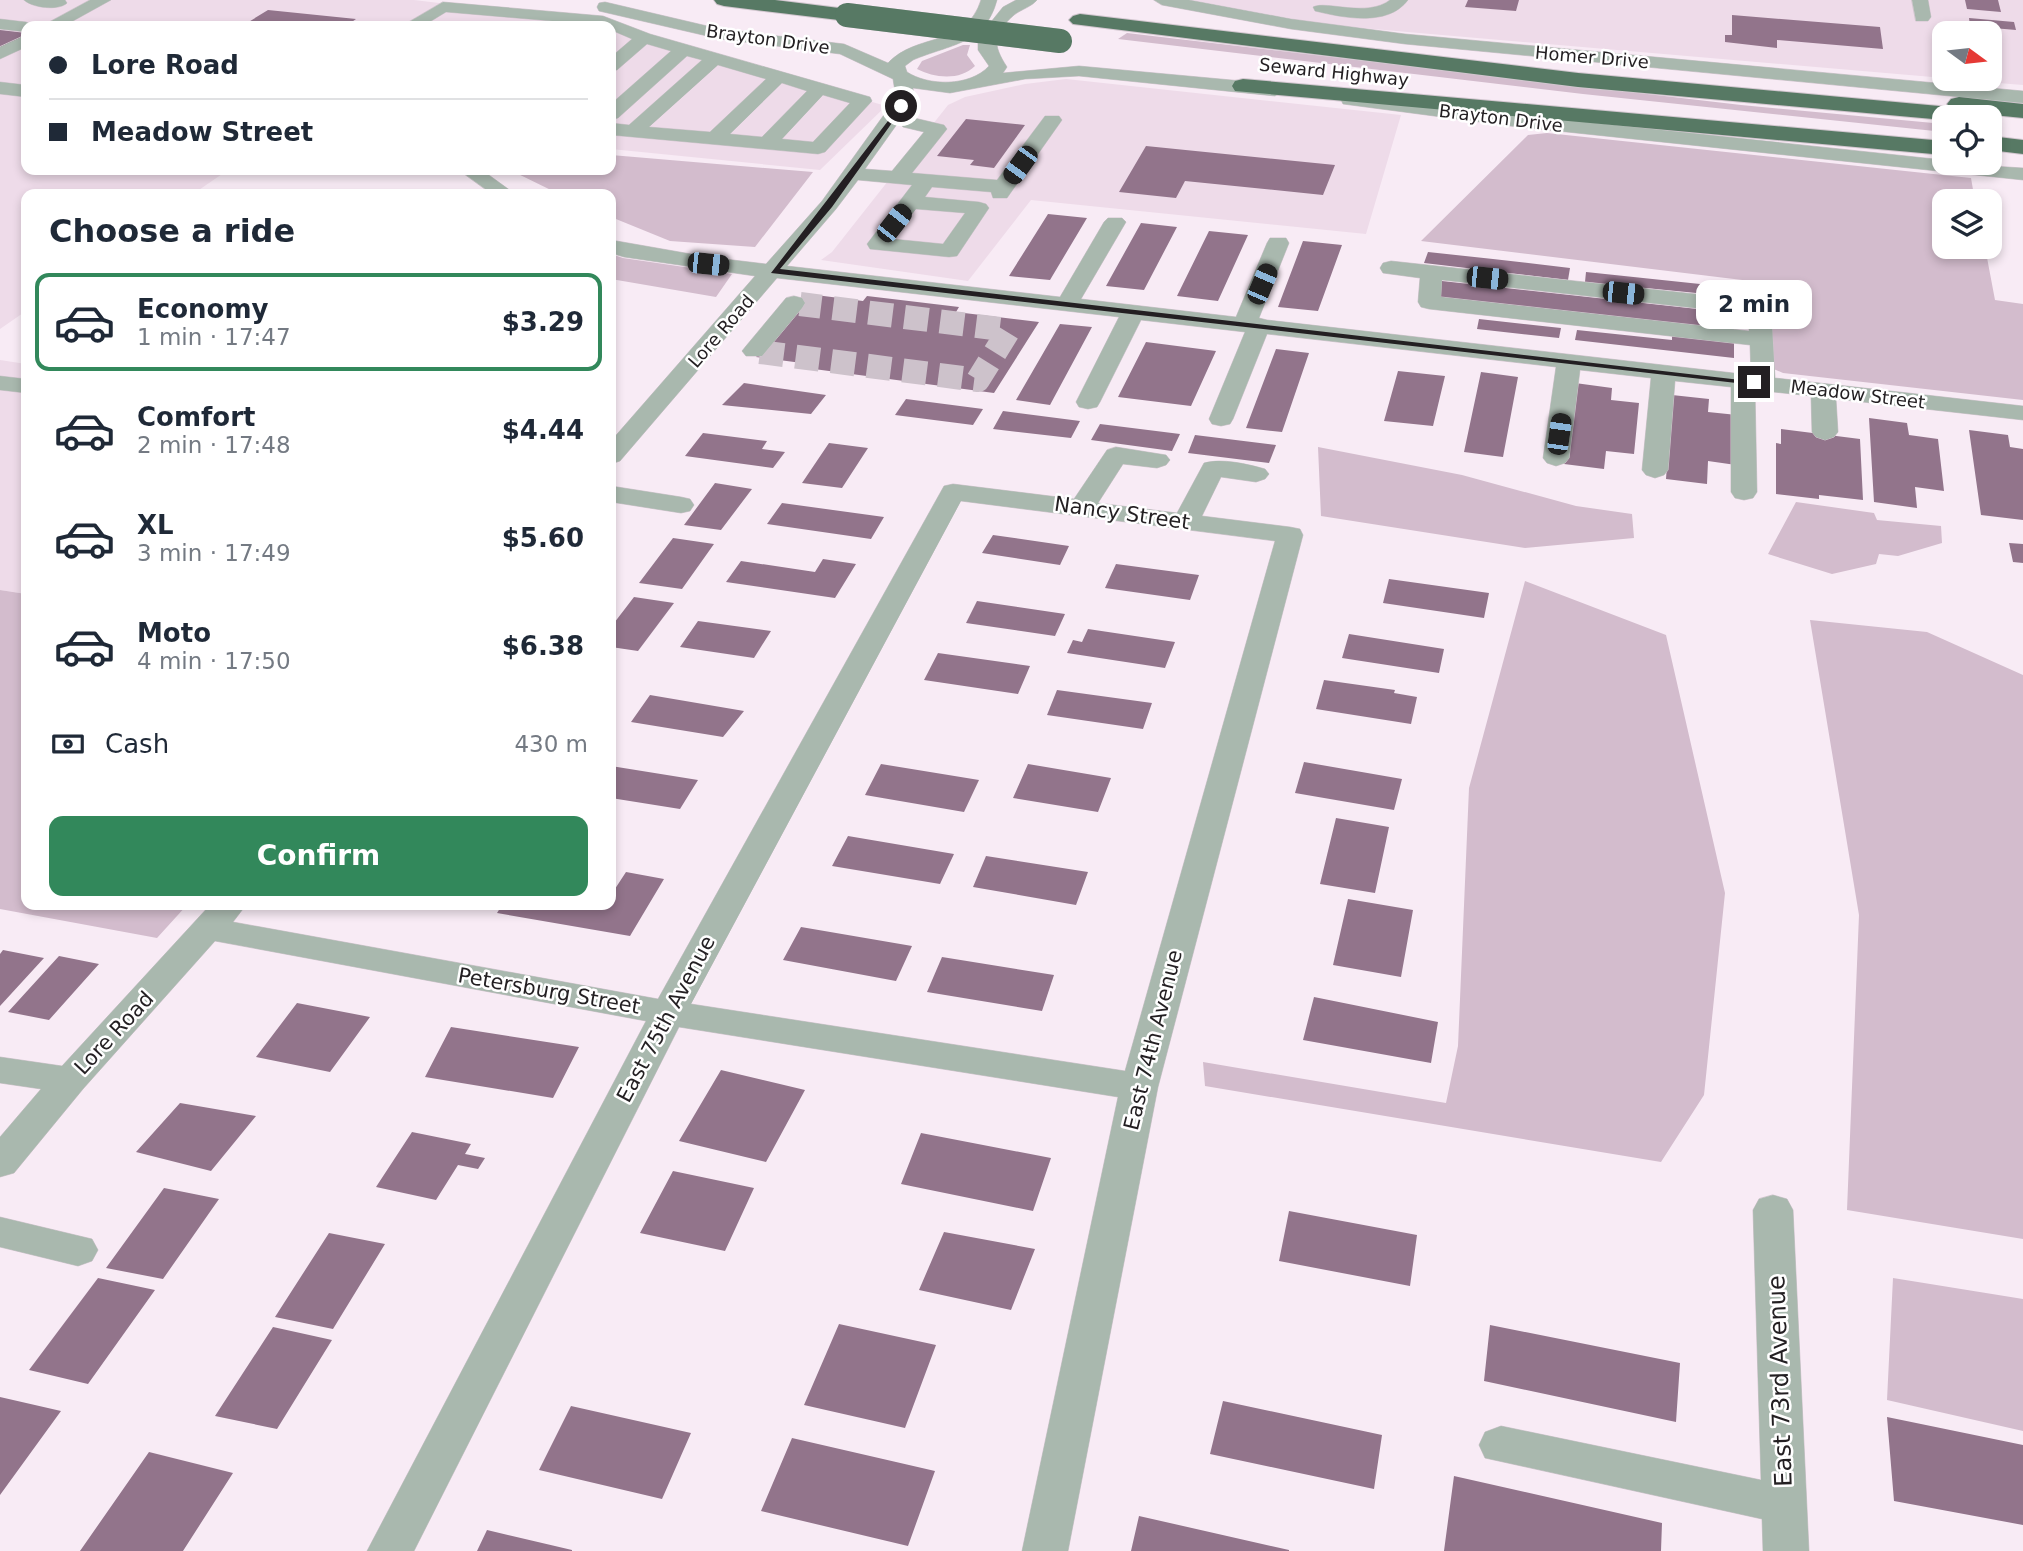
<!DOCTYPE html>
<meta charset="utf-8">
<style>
body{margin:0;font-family:"DejaVu Sans",sans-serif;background:#f2f2f3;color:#1f2937;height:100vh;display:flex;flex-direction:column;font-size:26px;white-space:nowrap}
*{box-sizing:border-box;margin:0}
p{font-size:23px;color:#747a83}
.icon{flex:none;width:38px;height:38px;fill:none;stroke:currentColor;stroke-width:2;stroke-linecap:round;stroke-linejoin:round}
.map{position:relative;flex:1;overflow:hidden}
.sheet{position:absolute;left:21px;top:189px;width:595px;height:721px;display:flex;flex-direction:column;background:#fff;border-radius:14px;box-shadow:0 4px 10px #0003}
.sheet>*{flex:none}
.hud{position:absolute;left:21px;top:21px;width:595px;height:154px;border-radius:14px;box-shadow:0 4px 10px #0003;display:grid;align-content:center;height:154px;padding:0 28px;background:#fff}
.needle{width:46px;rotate:105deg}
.buttons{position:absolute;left:1932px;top:21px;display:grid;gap:14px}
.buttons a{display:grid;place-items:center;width:70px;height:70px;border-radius:14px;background:#fff;box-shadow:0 4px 10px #0003;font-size:35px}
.end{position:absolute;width:32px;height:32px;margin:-16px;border:9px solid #231f22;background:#fff;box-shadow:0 0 0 4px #fff}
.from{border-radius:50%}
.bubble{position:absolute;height:49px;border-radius:14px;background:#fff;box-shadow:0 4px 10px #0003;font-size:23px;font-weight:700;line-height:49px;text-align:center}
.car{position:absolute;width:21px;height:42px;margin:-21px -10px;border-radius:9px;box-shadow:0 0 5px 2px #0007;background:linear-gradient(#222 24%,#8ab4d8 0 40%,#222 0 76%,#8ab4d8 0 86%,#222 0)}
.hud b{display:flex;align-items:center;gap:24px;height:66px;font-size:26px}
.hud b+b{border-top:2px solid #e0e1e3}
.hud i{width:18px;height:18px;background:#1f2937}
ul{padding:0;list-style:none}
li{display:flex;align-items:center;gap:21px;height:98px;margin:0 14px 10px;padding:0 14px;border:4px solid transparent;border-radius:14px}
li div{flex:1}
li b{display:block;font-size:26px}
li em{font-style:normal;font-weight:700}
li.selected{border-color:#32885b}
li>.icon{width:63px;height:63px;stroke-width:1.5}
h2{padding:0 28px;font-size:32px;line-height:84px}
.pay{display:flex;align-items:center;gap:18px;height:77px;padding:0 28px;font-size:26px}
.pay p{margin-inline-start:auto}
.cta{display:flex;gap:14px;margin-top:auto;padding:14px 28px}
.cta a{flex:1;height:80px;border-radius:14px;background:#32885b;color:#fff;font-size:28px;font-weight:700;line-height:80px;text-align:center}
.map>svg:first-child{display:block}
.built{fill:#eedbe9}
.green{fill:#d3bccd}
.building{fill:#92748b}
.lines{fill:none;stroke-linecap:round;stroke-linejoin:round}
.minor-tunnel{stroke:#cdc2cb;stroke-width:24;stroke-dasharray:24 12;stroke-linecap:butt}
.minor-casing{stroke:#d2c6cf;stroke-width:1}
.highway-casing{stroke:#d2c6cf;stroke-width:2}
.minor{fill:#a9b8ae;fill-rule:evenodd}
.highway{fill:#577964;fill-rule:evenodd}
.highway-bridge-casing{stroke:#d2c6cf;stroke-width:24;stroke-linecap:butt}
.highway-bridge{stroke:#577964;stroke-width:24}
.route{fill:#231f22}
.labels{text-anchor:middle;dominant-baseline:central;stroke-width:5;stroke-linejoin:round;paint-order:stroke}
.far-street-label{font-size:18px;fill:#231f22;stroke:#fff}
.street-label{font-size:21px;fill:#231f22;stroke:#fff}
.near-street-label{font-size:24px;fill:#231f22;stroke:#fff}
</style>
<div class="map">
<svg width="2023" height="1551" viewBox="0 0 2023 1551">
<rect width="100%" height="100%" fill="#f8ebf5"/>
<path class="built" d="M 0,0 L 414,0 L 598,22 L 886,106 L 820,170 L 611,149 L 611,26 L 26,26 L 26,170 L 228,170 L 193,194 L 26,194 L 26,311 L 0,329 Z
M 1191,0 L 2023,0 L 2023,85 L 1949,79 L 1990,79 L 1990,33 L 1944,33 L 1944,78 L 1373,29 L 1315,23 Z
M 1066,79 L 1401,115 L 1366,234 L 1031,200 L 968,281 L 821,260 L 832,252 L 948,105 L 965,97 L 1025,84 Z
M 0,360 L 26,364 L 26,594 L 0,590 Z"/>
<path class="green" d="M 1127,33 L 1741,105 L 1944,124 L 1944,132 L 1583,94 L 1118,39 Z
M 963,45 L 970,45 L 967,55 L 975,66 C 960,81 934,78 917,69 L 922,61 Z
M 1547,133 L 1971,178 L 1975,201 L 1944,201 L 1944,247 L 1985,247 L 1995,300 L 2023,304 L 2023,400 L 1783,373 L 1769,367 L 1767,283 L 1421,241 L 1528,135 Z
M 611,155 L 813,172 L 755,247 L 670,241 L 611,217 L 611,194 L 559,194 L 510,170 L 611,170 Z
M 611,254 L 623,258 L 732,274 L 716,297 L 611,279 Z
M 1318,447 L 1462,475 L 1576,506 L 1632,514 L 1634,538 L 1525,548 L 1321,516 Z
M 1796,502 L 1874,513 L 1877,520 L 1941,526 L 1942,543 L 1898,556 L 1879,554 L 1876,564 L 1832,574 L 1768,554 Z
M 1525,581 L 1666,635 L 1725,893 L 1704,1095 L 1661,1162 L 1205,1086 L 1203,1062 L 1446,1103 L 1458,1046 L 1469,788 Z
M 0,590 L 26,594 L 26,905 L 187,905 L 157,938 L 0,909 Z
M 1810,620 L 1927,632 L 2023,675 L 2023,1239 L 1847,1210 L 1859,915 Z
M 1893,1278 L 2023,1299 L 2023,1431 L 1887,1400 Z"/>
<path class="building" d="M 1468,0 L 1519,0 L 1516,11 L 1465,7 Z
M 1965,0 L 1998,0 L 2001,12 L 1967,9 Z
M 268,10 L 356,19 L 346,26 L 242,26 Z
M 1732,15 L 1880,27 L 1883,49 L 1777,40 L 1777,48 L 1725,42 L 1725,35 L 1732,35 Z
M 1969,18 L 2014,22 L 2016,30 L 1970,26 Z
M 0,30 L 26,33 L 26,36 L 0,50 Z
M 966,119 L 1025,125 L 994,168 L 970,165 L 974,160 L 937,156 Z
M 1146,146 L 1335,165 L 1323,195 L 1185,181 L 1176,198 L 1119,192 Z
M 1048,214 L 1087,218 L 1050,280 L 1009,276 Z
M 1141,223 L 1177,227 L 1144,290 L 1106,286 Z
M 1209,231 L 1248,235 L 1218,301 L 1177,296 Z
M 1303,241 L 1342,245 L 1318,311 L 1278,307 Z
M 1428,252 L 1493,259 L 1570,268 L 1568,280 L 1424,263 Z
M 1586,272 L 1757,290 L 1757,299 L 1585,282 Z
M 1442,281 L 1734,313 L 1734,330 L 1437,298 Z
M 808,294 L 863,301 L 867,296 L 959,307 L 956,312 L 1039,322 L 994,393 L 814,369 L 817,365 L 756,357 Z
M 1479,319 L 1561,328 L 1559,338 L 1477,329 Z
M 1060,324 L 1092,327 L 1050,405 L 1016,400 Z
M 1577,330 L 1672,340 L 1672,332 L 1734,339 L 1734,358 L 1575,340 Z
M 1146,342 L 1216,351 L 1191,406 L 1118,397 Z
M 1276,349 L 1309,353 L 1282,432 L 1246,428 Z
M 1398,371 L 1445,376 L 1433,426 L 1384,421 Z
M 1481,372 L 1518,377 L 1503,457 L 1464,452 Z
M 744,383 L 826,395 L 811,414 L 722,405 Z
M 1575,383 L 1612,388 L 1611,400 L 1639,403 L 1634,454 L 1606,451 L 1604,469 L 1564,464 Z
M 1672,395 L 1709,399 L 1708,412 L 1737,415 L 1736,465 L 1708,461 L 1707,484 L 1666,479 Z
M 906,399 L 983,409 L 973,425 L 895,415 Z
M 1003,411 L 1080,421 L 1071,438 L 993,429 Z
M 1869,418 L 1907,423 L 1909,435 L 1938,439 L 1944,491 L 1915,487 L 1917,508 L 1874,502 Z
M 1100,424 L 1180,434 L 1172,451 L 1091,440 Z
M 1781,429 L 1860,439 L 1863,500 L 1819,495 L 1819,499 L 1776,494 L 1776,443 L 1781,444 Z
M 1969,430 L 2008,435 L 2010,447 L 2023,449 L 2023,520 L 1981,515 Z
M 703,433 L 767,441 L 762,449 L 785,452 L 773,468 L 685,456 Z
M 1195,435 L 1276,445 L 1269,463 L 1188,453 Z
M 829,443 L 868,448 L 842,488 L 802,483 Z
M 715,483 L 752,489 L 721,530 L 684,525 Z
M 782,503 L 884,517 L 871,539 L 767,524 Z
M 993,535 L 1069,546 L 1060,565 L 982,553 Z
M 673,538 L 714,544 L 682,589 L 639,583 Z
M 2009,543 L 2023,544 L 2023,563 L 2013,562 Z
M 823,559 L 856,564 L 835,598 L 726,582 L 741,561 L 815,572 Z
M 1116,564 L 1199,575 L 1190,600 L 1105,588 Z
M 1389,579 L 1489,593 L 1484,618 L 1383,603 Z
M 634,597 L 674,603 L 638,651 L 611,647 L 611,627 Z
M 977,601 L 1065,614 L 1055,636 L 966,623 Z
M 698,621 L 771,631 L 754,658 L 680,647 Z
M 1088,629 L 1175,642 L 1165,668 L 1067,653 L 1073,640 L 1082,642 Z
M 1349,634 L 1444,649 L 1439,673 L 1342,658 Z
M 938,653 L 1030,666 L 1018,694 L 924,680 Z
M 1324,680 L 1395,690 L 1394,693 L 1417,697 L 1411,724 L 1316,709 Z
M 1057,690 L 1152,703 L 1143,729 L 1047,715 Z
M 650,695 L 744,711 L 723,737 L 631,722 Z
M 1304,762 L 1402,779 L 1394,810 L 1295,793 Z
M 881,764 L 979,780 L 964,812 L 865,795 Z
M 1028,764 L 1111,778 L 1098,812 L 1013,798 Z
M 611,766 L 698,780 L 680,809 L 611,798 Z
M 1336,818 L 1389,827 L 1375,893 L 1320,884 Z
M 848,836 L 954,854 L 940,884 L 832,866 Z
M 986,856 L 1088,872 L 1076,905 L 973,887 Z
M 626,872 L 664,879 L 630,936 L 497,913 L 502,905 L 611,905 L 611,895 Z
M 1348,899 L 1413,910 L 1401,977 L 1333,965 Z
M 801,927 L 912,946 L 896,981 L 783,960 Z
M 3,950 L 44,958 L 0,1006 L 0,954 Z
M 59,956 L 99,964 L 49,1020 L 8,1012 Z
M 942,957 L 1054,975 L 1042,1011 L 927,992 Z
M 1314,997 L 1438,1022 L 1431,1063 L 1303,1040 Z
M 297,1003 L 370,1017 L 330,1072 L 256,1057 Z
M 451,1027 L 579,1047 L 553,1098 L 425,1077 Z
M 721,1070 L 805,1090 L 766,1162 L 679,1141 Z
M 180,1103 L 256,1116 L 211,1171 L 136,1152 Z
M 412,1132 L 471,1144 L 465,1154 L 485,1158 L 478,1169 L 458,1165 L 436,1200 L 376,1187 Z
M 921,1133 L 1051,1158 L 1033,1211 L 901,1184 Z
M 673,1171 L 754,1188 L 725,1251 L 640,1233 Z
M 164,1188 L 219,1199 L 163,1279 L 106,1268 Z
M 1289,1211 L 1417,1235 L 1410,1286 L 1279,1261 Z
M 944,1232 L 1035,1249 L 1011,1310 L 919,1290 Z
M 329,1233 L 385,1244 L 333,1329 L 275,1317 Z
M 98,1278 L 155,1290 L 88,1384 L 29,1370 Z
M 839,1324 L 936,1345 L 905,1428 L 804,1405 Z
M 1490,1325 L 1680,1363 L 1676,1422 L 1484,1381 Z
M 273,1327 L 332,1340 L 277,1429 L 215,1416 Z
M 0,1397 L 61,1411 L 0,1495 Z
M 1223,1401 L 1382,1435 L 1374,1489 L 1210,1454 Z
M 571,1406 L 691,1433 L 662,1499 L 539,1470 Z
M 1887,1417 L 2023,1445 L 2023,1525 L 1894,1501 Z
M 792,1438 L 935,1471 L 908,1546 L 761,1511 Z
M 149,1452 L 233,1473 L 183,1551 L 80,1551 Z
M 1454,1476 L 1662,1523 L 1661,1551 L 1444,1551 Z
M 1139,1516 L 1289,1550 L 1289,1551 L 1131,1551 Z
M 487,1530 L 572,1550 L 572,1551 L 477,1551 Z"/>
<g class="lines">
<path class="minor-tunnel" d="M 760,352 L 978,380 L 1009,330 L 800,304"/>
<g class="minor-casing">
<path id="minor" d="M 24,0 L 65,0 L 67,3 C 59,11 32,8 24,0 Z
M 90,0 L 111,0 L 64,26 L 42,26 Z
M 981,0 L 997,0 C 985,45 950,44 913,60 L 905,66 L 907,72 C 928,86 970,87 989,66 L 978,50 L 978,38 L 1003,7 L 1016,0 L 1037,0 C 1031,7 1022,9 1014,15 C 993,34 992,44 1007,67 L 1003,73 L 1079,66 L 1275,84 L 1284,90 L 1275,96 L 1079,76 L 1025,79 L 950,93 L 913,88 L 914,98 L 910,106 L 865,169 L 892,171 L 924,132 L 903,127 L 900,123 L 910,117 L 944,125 L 947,129 L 912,173 L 997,180 L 1045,116 L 1059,116 L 1062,120 L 1007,198 L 993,198 L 991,192 L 932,187 L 925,197 L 979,202 L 986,204 L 989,208 L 957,256 L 949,257 L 870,249 L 867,244 L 912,185 L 858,180 L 836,209 L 787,266 L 1060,297 L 1104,222 L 1108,218 L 1122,218 L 1126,222 L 1081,299 L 1236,317 L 1267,243 L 1270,238 L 1286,238 L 1289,243 L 1259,318 L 1267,320 L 1751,375 L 1750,345 L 1429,309 L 1421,307 L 1418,302 L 1420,278 L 1383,273 L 1380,268 L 1383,263 L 1391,261 L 1760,301 L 1768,303 L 1771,308 L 1775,378 L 2023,406 L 2023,420 L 1836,399 L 1838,432 L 1834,437 L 1825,440 L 1816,437 L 1812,432 L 1811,396 L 1755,390 L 1757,492 L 1753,498 L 1744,500 L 1735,498 L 1731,492 L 1731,387 L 1675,381 L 1668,470 L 1664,475 L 1655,478 L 1646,475 L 1642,470 L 1651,378 L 1580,370 L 1569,458 L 1565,463 L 1556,466 L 1547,463 L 1543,458 L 1556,367 L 1267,334 L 1233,419 L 1230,424 L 1221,426 L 1212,424 L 1209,419 L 1245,332 L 1141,320 L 1100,402 L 1097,407 L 1088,409 L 1079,407 L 1076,402 L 1119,317 L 777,278 L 620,461 L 611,464 L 611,441 L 755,276 L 624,257 L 611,253 L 611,240 L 708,257 L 766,264 L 822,201 L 896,98 L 893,79 L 840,54 L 720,39 L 599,11 L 597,7 L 599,3 L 605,2 L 720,29 L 844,44 L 888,63 C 917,32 966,48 981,0 ZM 916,209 L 965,213 L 943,244 L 893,239 ZM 1442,280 L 1749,314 L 1749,331 L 1441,297 Z
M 1154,0 L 1189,0 L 1291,19 L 1405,34 L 2023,91 L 2023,103 L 1405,44 L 1291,29 L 1162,5 Z
M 1390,0 L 1408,0 C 1388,27 1344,18 1315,11 L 1313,7 C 1326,0 1367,18 1390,0 Z
M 1912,0 L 1928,0 L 1931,17 L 1928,21 L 1916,21 Z
M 443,2 L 603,16 L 650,34 L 870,97 L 872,101 L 825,152 L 818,154 L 611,135 L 611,123 L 629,125 L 702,60 L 687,56 L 618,118 L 611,120 L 611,104 L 671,51 L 647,44 L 617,70 L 611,71 L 611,57 L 632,39 L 611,30 L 611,26 L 446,12 L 423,26 L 402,26 ZM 718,65 L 766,79 L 710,132 L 649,127 ZM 782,83 L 807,91 L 762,137 L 730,134 ZM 823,95 L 850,103 L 813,142 L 782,139 Z
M 0,19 L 26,22 L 34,26 L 26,26 L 26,32 L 0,29 Z
M 26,35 L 26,47 L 0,59 L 0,47 Z
M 0,82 L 26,85 L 26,97 L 0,94 Z
M 1350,94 L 1510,114 L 1944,160 L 1944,163 L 2023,168 L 2023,180 L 1510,126 L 1343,104 L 1341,100 L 1343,96 Z
M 459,170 L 482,170 L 515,194 L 492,194 Z
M 794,296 L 802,298 L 805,303 L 802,308 L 762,356 L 746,356 L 742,351 L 746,346 L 786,298 Z
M 0,376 L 26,379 L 26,393 L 0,390 Z
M 1116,447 L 1166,455 L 1170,460 L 1166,465 L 1157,468 L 1123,464 L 1098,503 L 1177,513 L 1204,463 C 1222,458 1247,464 1265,469 L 1269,474 L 1265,479 L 1256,482 L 1221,477 L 1202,516 L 1290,527 L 1300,529 L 1303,535 L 1158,1087 L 1068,1551 L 1022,1551 L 1118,1097 L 679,1027 L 414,1551 L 367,1551 L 646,1021 L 215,941 L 83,1089 L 14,1173 L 0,1177 L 0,1137 L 41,1089 L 0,1083 L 0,1057 L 62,1066 L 210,905 L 246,905 L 233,922 L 658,999 L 944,486 L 953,484 L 1074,499 L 1107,450 ZM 961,501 L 1275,541 L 1125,1071 L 691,1004 Z
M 611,486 L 681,497 L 690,499 L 694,505 L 690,511 L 681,513 L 611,502 Z
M 1773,1195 L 1787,1199 L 1793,1210 L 1809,1551 L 1763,1551 L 1762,1519 L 1485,1458 L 1479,1445 L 1485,1432 L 1501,1426 L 1761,1480 L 1753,1210 L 1759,1199 Z
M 0,1217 L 92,1239 L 98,1250 L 92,1261 L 78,1266 L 0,1247 Z"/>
</g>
<g class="highway-casing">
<path id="highway" d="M 714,0 L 775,0 L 847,9 L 854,11 L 857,15 L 854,19 L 847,21 L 724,6 L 717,4 Z
M 1080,14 L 1578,73 L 1950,107 L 1947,104 L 1951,99 L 1959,97 L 2023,104 L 2023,118 L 1993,115 L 1995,117 L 1990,122 L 1990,117 L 1944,117 L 1944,120 L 1578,87 L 1073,24 L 1069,20 L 1073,16 Z
M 1243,79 L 1944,141 L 1944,155 L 1235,91 L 1232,86 L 1235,81 Z
M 1990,136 L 2023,140 L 2023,154 L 1990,150 Z"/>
</g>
<use href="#minor" class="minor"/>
<use href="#highway" class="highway"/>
<g class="highway-bridge-casing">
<path id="highway-bridge" d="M 847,15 L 1060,41"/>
</g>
<use href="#highway-bridge" class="highway-bridge"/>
</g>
<path class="route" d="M 901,104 L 904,106 L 832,207 L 780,269 L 1758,382 L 1754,385 L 771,273 Z"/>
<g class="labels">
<g class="far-street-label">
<text transform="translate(768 39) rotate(8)">Brayton Drive</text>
<text transform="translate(1592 57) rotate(5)">Homer Drive</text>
<text transform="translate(1334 72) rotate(6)">Seward Highway</text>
<text transform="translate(1501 118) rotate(7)">Brayton Drive</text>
<text transform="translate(721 331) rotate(-49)">Lore Road</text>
<text transform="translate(1858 394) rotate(7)">Meadow Street</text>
</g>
<g class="street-label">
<text transform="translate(1122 513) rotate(8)">Nancy Street</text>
<text transform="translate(549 991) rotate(10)">Petersburg Street</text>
<text transform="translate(666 1019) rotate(-62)">East 75th Avenue</text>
<text transform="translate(114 1033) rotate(-47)">Lore Road</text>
<text transform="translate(1153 1040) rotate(-76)">East 74th Avenue</text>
</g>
<g class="near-street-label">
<text transform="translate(1780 1381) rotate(-92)">East 73rd Avenue</text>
</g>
</g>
</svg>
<div class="buttons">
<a><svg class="needle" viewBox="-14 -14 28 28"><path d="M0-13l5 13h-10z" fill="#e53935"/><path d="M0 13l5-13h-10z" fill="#747a83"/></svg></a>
<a><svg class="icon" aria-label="locate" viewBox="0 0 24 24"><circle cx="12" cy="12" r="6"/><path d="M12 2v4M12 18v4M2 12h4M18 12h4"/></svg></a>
<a><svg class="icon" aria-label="layers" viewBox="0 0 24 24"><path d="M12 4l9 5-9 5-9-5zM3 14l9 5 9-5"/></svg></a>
</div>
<i class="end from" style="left:901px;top:106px"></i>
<i class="end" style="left:1754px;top:382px"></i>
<div class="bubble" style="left:1696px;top:280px;width:116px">2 min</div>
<i class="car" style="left:1020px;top:165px;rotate:216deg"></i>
<i class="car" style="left:894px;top:223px;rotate:38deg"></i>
<i class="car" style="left:708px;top:264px;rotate:96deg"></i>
<i class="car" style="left:1487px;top:278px;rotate:96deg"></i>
<i class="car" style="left:1262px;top:284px;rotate:23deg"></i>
<i class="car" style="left:1623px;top:293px;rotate:96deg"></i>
<i class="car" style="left:1559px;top:434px;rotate:8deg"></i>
<div class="hud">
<b><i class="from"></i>Lore Road</b>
<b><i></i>Meadow Street</b>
</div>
<section class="sheet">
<h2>Choose a ride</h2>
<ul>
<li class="selected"><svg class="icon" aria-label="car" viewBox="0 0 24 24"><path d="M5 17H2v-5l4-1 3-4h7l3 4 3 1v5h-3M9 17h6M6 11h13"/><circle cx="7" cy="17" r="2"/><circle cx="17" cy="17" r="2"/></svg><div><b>Economy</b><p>1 min · 17:47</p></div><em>$3.29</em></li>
<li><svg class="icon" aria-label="car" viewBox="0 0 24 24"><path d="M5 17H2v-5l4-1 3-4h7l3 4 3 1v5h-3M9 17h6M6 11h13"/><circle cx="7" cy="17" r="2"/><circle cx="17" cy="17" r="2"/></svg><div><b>Comfort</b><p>2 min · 17:48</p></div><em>$4.44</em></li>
<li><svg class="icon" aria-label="car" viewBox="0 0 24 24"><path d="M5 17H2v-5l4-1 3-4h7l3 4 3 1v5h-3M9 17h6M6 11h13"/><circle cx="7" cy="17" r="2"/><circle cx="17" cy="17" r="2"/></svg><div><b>XL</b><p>3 min · 17:49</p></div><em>$5.60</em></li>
<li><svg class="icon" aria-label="car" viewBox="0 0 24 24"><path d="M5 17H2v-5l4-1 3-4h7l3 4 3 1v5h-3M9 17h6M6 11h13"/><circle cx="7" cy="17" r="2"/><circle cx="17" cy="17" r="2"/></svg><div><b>Moto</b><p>4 min · 17:50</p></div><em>$6.38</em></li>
</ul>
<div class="pay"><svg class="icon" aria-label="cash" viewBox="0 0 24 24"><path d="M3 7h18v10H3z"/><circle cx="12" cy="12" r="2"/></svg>Cash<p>430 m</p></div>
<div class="cta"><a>Confirm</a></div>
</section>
</div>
